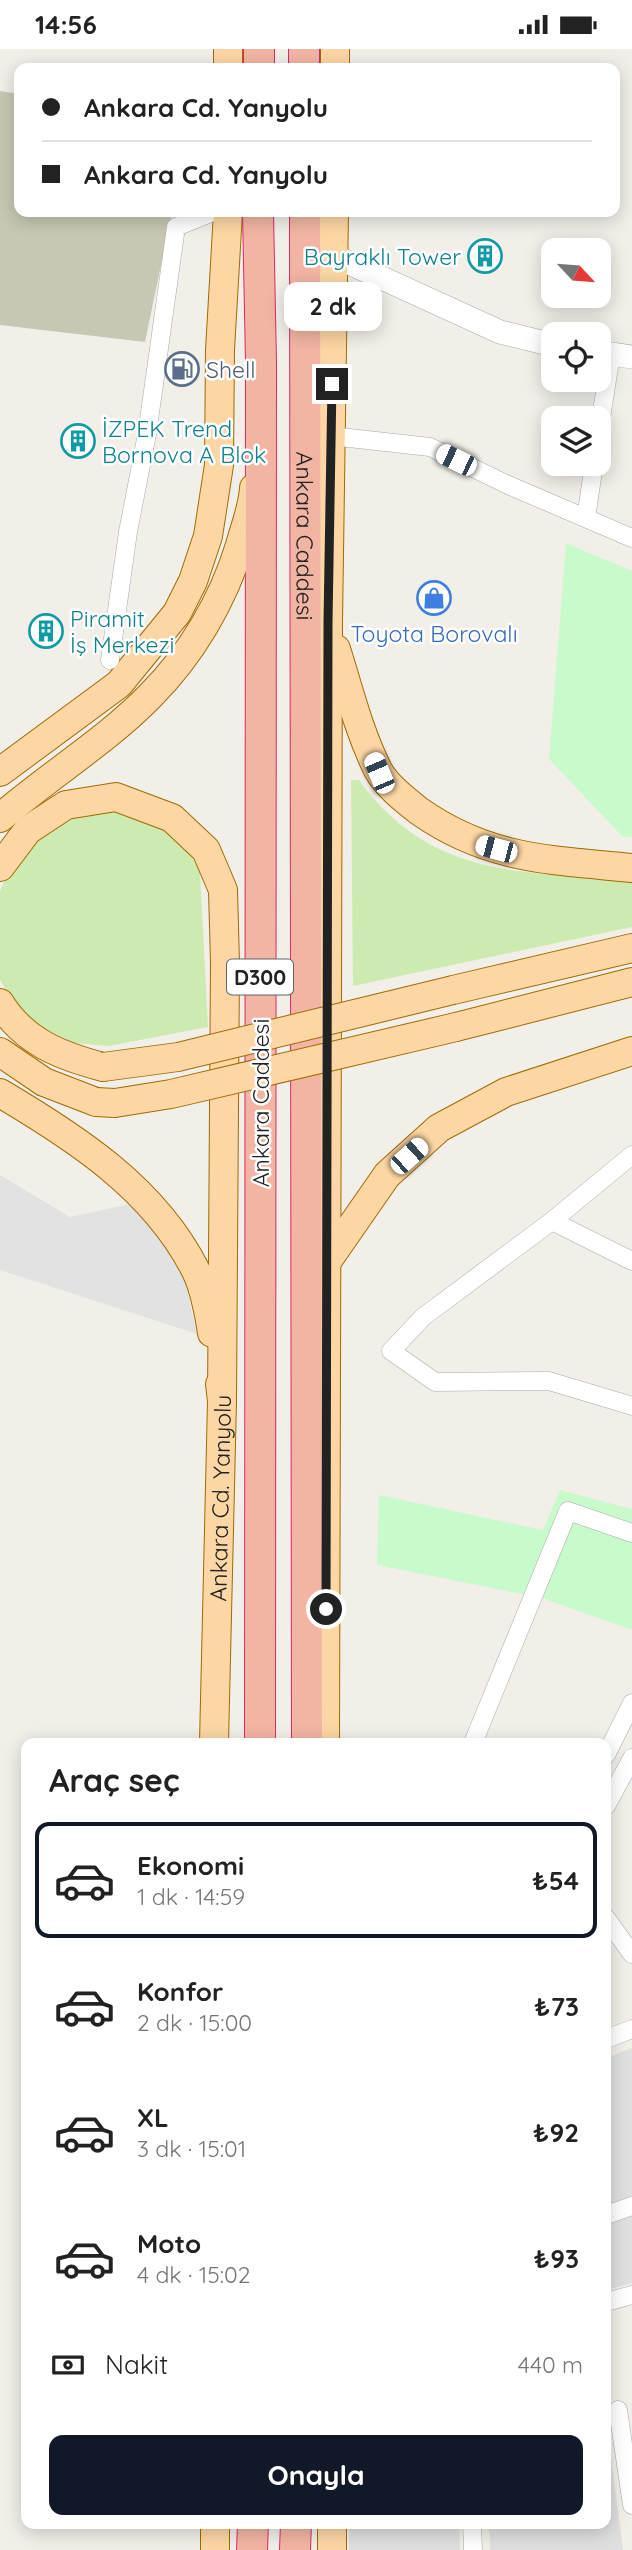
<!DOCTYPE html>
<html lang="tr">
<meta charset="utf-8">
<style>
body{margin:0;font-family:Quicksand,sans-serif;background:#f2f2f2;color:#222;height:100vh;display:flex;flex-direction:column;font-size:26px;white-space:nowrap}
*{box-sizing:border-box;margin:0}
p{font-size:23px;color:#767676}
.icon{flex:none;width:38px;height:38px;fill:none;stroke:currentColor;stroke-width:2;stroke-linecap:round;stroke-linejoin:round}
.map{position:relative;flex:1;overflow:hidden}
.panel{position:absolute;left:21px;top:1689px;width:590px;height:791px;display:flex;flex-direction:column;background:#fff;border-radius:14px;box-shadow:0 4px 18px #0003}
.panel>*{flex:none}
.top-card{position:absolute;left:14px;top:14px;width:606px;height:154px;border-radius:14px;box-shadow:0 4px 18px #0003;display:grid;align-content:center;height:154px;padding:0 28px;background:#fff}
.needle{width:46px;rotate:116deg}
.tools{position:absolute;left:541px;top:189px;display:grid;gap:14px}
.tools a{display:grid;place-items:center;width:70px;height:70px;border-radius:14px;background:#fff;box-shadow:0 4px 18px #0003;font-size:35px}
.end{position:absolute;width:32px;height:32px;margin:-16px;border:9px solid #222;background:#fff;box-shadow:0 0 0 4px #fff}
.from{border-radius:50%}
.bubble{position:absolute;height:49px;border-radius:14px;background:#fff;box-shadow:0 4px 18px #0003;font-size:23px;font-weight:700;line-height:49px;text-align:center}
.car{position:absolute;width:21px;height:42px;margin:-21px -10px;border-radius:9px;box-shadow:0 0 5px 2px #0007;background:linear-gradient(#fff 24%,#345 0 40%,#fff 0 76%,#345 0 86%,#fff 0)}
.top-card b{display:flex;align-items:center;gap:24px;height:66px;font-size:26px}
.top-card b+b{border-top:2px solid #e0e0e0}
.top-card i{width:18px;height:18px;background:#222}
ul{padding:0;list-style:none}
li{display:flex;align-items:center;gap:21px;height:116px;margin:0 14px 10px;padding:0 14px;border:4px solid transparent;border-radius:14px}
li div{flex:1}
li b{display:block;font-size:26px}
li em{font-style:normal;font-weight:700}
li.active{border-color:#111827}
li>.icon{width:63px;height:63px;stroke-width:1.5}
h2{padding:0 28px;font-size:32px;line-height:84px}
.pay{display:flex;align-items:center;gap:18px;height:77px;padding:0 28px;font-size:26px}
.pay p{margin-inline-start:auto}
.button{display:flex;gap:14px;margin-top:auto;padding:14px 28px}
.button a{flex:1;height:80px;border-radius:14px;background:#111827;color:#fff;font-size:28px;font-weight:700;line-height:80px;text-align:center}
.status{display:flex;justify-content:space-between;align-items:center;height:49px;padding:0 35px;background:#fff;direction:ltr}
.status svg{height:19px;fill:currentColor}
.map>svg:first-child{display:block}
.residential{fill:#e0dfdf}
.construction{fill:#c7c7b4}
.grass{fill:#cdebb0}
.park{fill:#c8facc}
.parking{fill:#e2e2e2}
.lines{fill:none;stroke-linecap:round;stroke-linejoin:round}
.minor-casing{stroke:#a9a9a9;stroke-width:19}
.tertiary-casing{stroke:#a9a9a9;stroke-width:24}
.primary-casing{stroke:#a06b00;stroke-width:30}
.trunk-casing{stroke:#dc2a67;stroke-width:32}
.minor{stroke:#fff;stroke-width:18}
.tertiary{stroke:#fff;stroke-width:23}
.primary{stroke:#fcd6a4;stroke-width:28}
.trunk{stroke:#f2b4a3;stroke-width:30}
.primary-bridge-casing{stroke:#a06b00;stroke-width:30;stroke-linecap:butt}
.primary-bridge{stroke:#fcd6a4;stroke-width:28}
.route{stroke:#222;stroke-width:9}
.labels{text-anchor:middle;dominant-baseline:central;stroke-width:5;stroke-linejoin:round;paint-order:stroke}
.shield{fill:#fff;stroke:#646464;stroke-width:2}
.shield-label{font-size:21px;font-weight:bold;fill:#222}
.culture-label{font-size:23px;fill:#0d838f;stroke:#fff;text-anchor:start}
.service-label{font-size:23px;fill:#4e5e75;stroke:#fff;text-anchor:start}
.street-label{font-size:23px;fill:#222;stroke:#fff}
.shop-label{font-size:23px;fill:#366cbe;stroke:#fff}
</style>
<div class="status"><b>14:56</b><svg viewBox="0 0 49 12"><path d="M0 12V9h3v3zM5 12V6h3v6zM10 12V3h3v9zM15 12V0h3v12zM26 1h20v11H26zM47 4h2v5h-2z"/></svg></div>
<div class="map">
<svg width="632" height="2501" viewBox="0 0 632 2501">
<rect width="100%" height="100%" fill="#f2efe9"/>
<path class="residential" d="M 632,1999 L 632,2147 L 606,2157 L 606,2009 Z
M 632,2167 L 632,2234 L 606,2241 L 606,2176 Z
M 606,2369 L 623,2501 L 490,2501 L 489,2475 L 606,2474 Z
M 349,2475 L 459,2475 L 460,2501 L 349,2501 Z"/>
<path class="construction" d="M 0,42 L 19,45 L 19,163 L 172,163 L 145,293 L 0,276 Z"/>
<path class="grass" d="M 351,731 L 359,731 C 430,829 522,824 632,829 L 632,878 L 353,937 Z
M 117,759 L 151,770 L 186,796 L 200,823 L 208,978 L 109,997 L 74,994 L 50,982 L 19,962 L 0,931 L 0,842 L 16,806 L 54,777 L 85,760 Z"/>
<path class="park" d="M 566,494 L 632,522 L 632,788 L 623,788 L 549,710 Z
M 560,1441 L 632,1460 L 632,1581 L 542,1549 L 377,1516 L 379,1446 L 543,1481 Z"/>
<path class="parking" d="M 0,1126 L 70,1168 L 135,1154 L 181,1215 L 197,1285 L 0,1221 Z"/>
<g class="lines">
<g class="minor-casing">
<path id="minor" d="M 331,387 L 430,398 L 506,435 L 632,489
M 598,388 L 611,305
M 586,469 L 594,415
M 110,611 L 128,483 L 147,385 L 176,178 L 213,163
M 632,1106 L 552,1172 L 423,1268 L 391,1302 L 435,1333 L 549,1332 L 632,1357
M 552,1172 L 632,1212
M 473,1694 L 568,1462 L 632,1484
M 606,1706 L 632,1654
M 606,1757 L 632,1709
M 606,1869 L 632,1905
M 606,1990 L 632,1980
M 606,2166 L 632,2157
M 606,2253 L 632,2246
M 618,2361 L 632,2456
M 472,2474 L 473,2501"/>
</g>
<g class="tertiary-casing">
<path id="tertiary" d="M 334,207 L 500,283 L 553,296
M 598,303 L 632,308"/>
</g>
<g class="primary-casing">
<g id="primary">
<path d="M 228,19 L 228,0"/>
<path d="M 335,19 L 335,0"/>
<path d="M 336,600 C 349,641 359,683 378,721 C 387,737 405,751 419,762 C 489,811 551,811 632,819"/>
<path d="M 0,723 L 119,635 L 177,564 L 193,532 L 208,487 L 219,416 L 220,301 L 228,163"/>
<path d="M 0,769 C 48,727 105,693 150,647 C 191,606 223,552 240,496 C 245,478 253,458 254,439"/>
<path d="M 0,818 L 28,781 L 66,756 L 116,748 L 172,769 L 206,801 L 223,841 L 225,914 L 222,1352"/>
<path d="M 453,941 L 632,899"/>
<path d="M 0,954 C 24,993 61,1007 103,1018"/>
<path d="M 456,978 L 632,933"/>
<path d="M 0,1003 L 44,1033 L 96,1053"/>
<path d="M 0,1044 C 76,1089 155,1140 196,1222 C 205,1241 209,1264 212,1284"/>
<path d="M 328,1211 L 387,1126 L 439,1079 L 506,1043 L 632,1002"/>
<path id="s1" d="M 214,1694 L 222,1352 L 220,1335"/>
<path d="M 325,1694 L 328,573 L 334,163"/>
<path d="M 215,2474 L 215,2501"/>
<path d="M 332,2474 L 332,2501"/>
</g>
</g>
<g class="trunk-casing">
<g id="trunk">
<path d="M 304,0 L 304,19"/>
<path d="M 259,19 L 259,0"/>
<path d="M 258,163 L 261,314 L 260,1694"/>
<path id="s2" d="M 305,163 L 307,1694"/>
<path d="M 252,2501 L 253,2474"/>
<path d="M 295,2501 L 296,2474"/>
</g>
</g>
<use href="#minor" class="minor"/>
<use href="#tertiary" class="tertiary"/>
<use href="#primary" class="primary"/>
<use href="#trunk" class="trunk"/>
<g class="primary-bridge-casing">
<path id="primary-bridge" d="M 103,1018 L 178,1008 L 453,941
M 96,1053 L 115,1054 L 171,1045 L 456,978"/>
</g>
<use href="#primary-bridge" class="primary-bridge"/>
</g>
<g class="lines">
<path class="route" d="M 326,1560 L 328,573 L 332,335"/>
</g>
<defs>
<g id="building-ring" transform="scale(1.75)"><circle r="9.5" fill="#fff" stroke="#0f9aa8" stroke-width="1.5"/><path d="M-4-6H4V6H1V3H-1V6H-4ZM-2.5-4.3h1.7v1.8h-1.7ZM.8-4.3h1.7v1.8H.8ZM-2.5-1h1.7V.8h-1.7ZM.8-1h1.7V.8H.8Z" fill="#0f9aa8"/></g>
<g id="fuel-ring" transform="scale(1.75)"><circle r="9.5" fill="#fff" stroke="#5c6f8a" stroke-width="1.5"/><path d="M-5.5-6h7V0h2V4h1.3V-2.5L3-4.5l.8-.8L6-3V5H2.5V1h-1V6h-7ZM-4.2-4.7v3.2H.2V-4.7Z" fill="#5c6f8a"/></g>
<g id="shop-ring" transform="scale(1.75)"><circle r="9.5" fill="#fff" stroke="#3f7fe0" stroke-width="1.5"/><path d="M-5-2.5h2.3a2.7 3.5 0 0 1 5.4 0H5L5.5 6h-11ZM-1.5-2.5h3a1.5 2.3 0 0 0-3 0Z" fill="#3f7fe0"/></g>
</defs>
<g fill-rule="evenodd">
<use href="#building-ring" x="485" y="207"/>
<use href="#fuel-ring" x="182" y="320"/>
<use href="#building-ring" x="78" y="392"/>
<use href="#shop-ring" x="434" y="549"/>
<use href="#building-ring" x="46" y="582"/>
</g>
<g class="labels">
<rect class="shield" x="227" y="910.5" width="66" height="35" rx="5"/>
<g class="shield-label">
<text x="260" y="928">D300</text>
</g>
<g class="culture-label">
<text x="461" y="207" text-anchor="end">Bayraklı Tower</text>
<text x="102" y="379">İZPEK Trend<tspan x="102" dy="26">Bornova A Blok</tspan></text>
<text x="70" y="569">Piramit<tspan x="70" dy="26">İş Merkezi</tspan></text>
</g>
<g class="service-label">
<text x="206" y="320">Shell</text>
</g>
<g class="street-label">
<text stroke="none"><textPath href="#s2" startOffset="324">Ankara Caddesi</textPath></text>
<text transform="translate(260 1054) rotate(-90)">Ankara Caddesi</text>
<text stroke="none"><textPath href="#s1" startOffset="245">Ankara Cd. Yanyolu</textPath></text>
</g>
<g class="shop-label">
<text x="434" y="584">Toyota Borovalı</text>
</g>
</g>
</svg>
<div class="tools">
<a><svg class="needle" viewBox="-14 -14 28 28"><path d="M0-13l5 13h-10z" fill="#e53935"/><path d="M0 13l5-13h-10z" fill="#767676"/></svg></a>
<a><svg class="icon" aria-label="locate" viewBox="0 0 24 24"><circle cx="12" cy="12" r="6"/><path d="M12 2v4M12 18v4M2 12h4M18 12h4"/></svg></a>
<a><svg class="icon" aria-label="layers" viewBox="0 0 24 24"><path d="M12 4l9 5-9 5-9-5zM3 14l9 5 9-5"/></svg></a>
</div>
<i class="end from" style="left:326px;top:1560px"></i>
<i class="end" style="left:332px;top:335px"></i>
<div class="bubble" style="left:284px;top:233px;width:98px">2 dk</div>
<i class="car" style="left:456px;top:411px;rotate:296deg"></i>
<i class="car" style="left:379px;top:724px;rotate:337deg"></i>
<i class="car" style="left:496px;top:800px;rotate:285deg"></i>
<i class="car" style="left:409px;top:1107px;rotate:48deg"></i>
<div class="top-card">
<b><i class="from"></i>Ankara Cd. Yanyolu</b>
<b><i></i>Ankara Cd. Yanyolu</b>
</div>
<section class="panel">
<h2>Araç seç</h2>
<ul>
<li class="active"><svg class="icon" aria-label="car" viewBox="0 0 24 24"><path d="M5 17H2v-5l4-1 3-4h7l3 4 3 1v5h-3M9 17h6M6 11h13"/><circle cx="7" cy="17" r="2"/><circle cx="17" cy="17" r="2"/></svg><div><b>Ekonomi</b><p>1 dk · 14:59</p></div><em>₺54</em></li>
<li><svg class="icon" aria-label="car" viewBox="0 0 24 24"><path d="M5 17H2v-5l4-1 3-4h7l3 4 3 1v5h-3M9 17h6M6 11h13"/><circle cx="7" cy="17" r="2"/><circle cx="17" cy="17" r="2"/></svg><div><b>Konfor</b><p>2 dk · 15:00</p></div><em>₺73</em></li>
<li><svg class="icon" aria-label="car" viewBox="0 0 24 24"><path d="M5 17H2v-5l4-1 3-4h7l3 4 3 1v5h-3M9 17h6M6 11h13"/><circle cx="7" cy="17" r="2"/><circle cx="17" cy="17" r="2"/></svg><div><b>XL</b><p>3 dk · 15:01</p></div><em>₺92</em></li>
<li><svg class="icon" aria-label="car" viewBox="0 0 24 24"><path d="M5 17H2v-5l4-1 3-4h7l3 4 3 1v5h-3M9 17h6M6 11h13"/><circle cx="7" cy="17" r="2"/><circle cx="17" cy="17" r="2"/></svg><div><b>Moto</b><p>4 dk · 15:02</p></div><em>₺93</em></li>
</ul>
<div class="pay"><svg class="icon" aria-label="cash" viewBox="0 0 24 24"><path d="M3 7h18v10H3z"/><circle cx="12" cy="12" r="2"/></svg>Nakit<p>440 m</p></div>
<div class="button"><a>Onayla</a></div>
</section>
</div>
